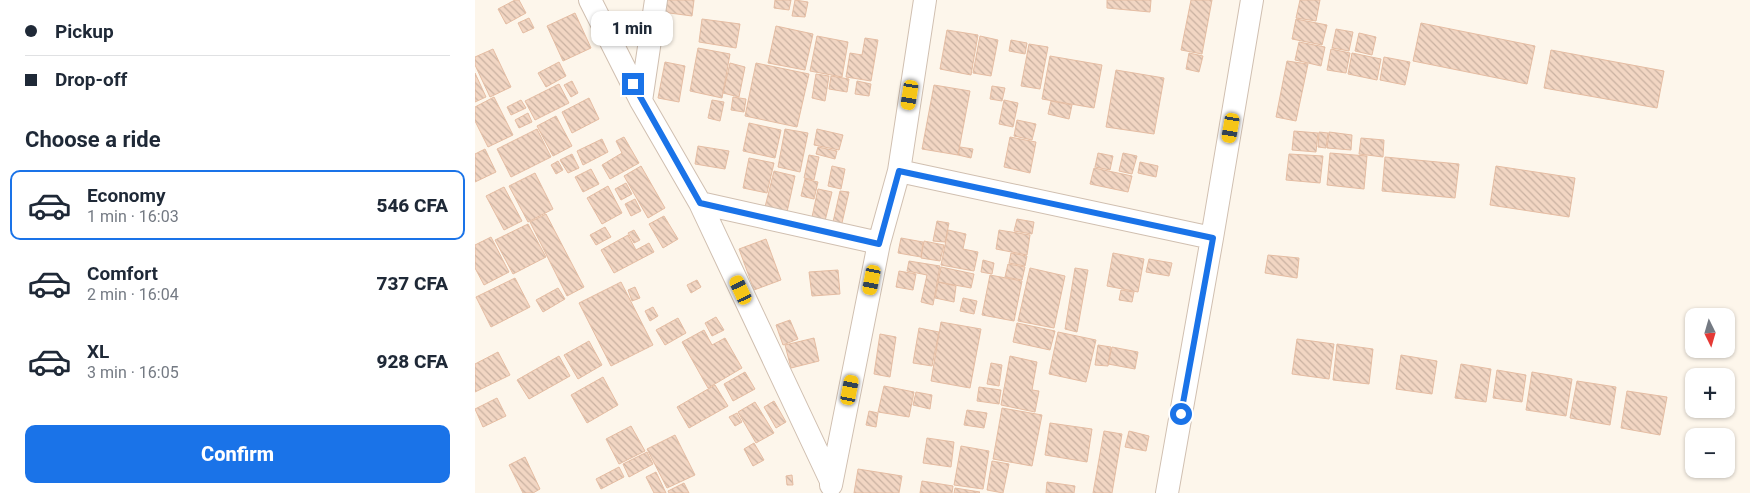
<!DOCTYPE html>
<meta charset="utf-8">
<style>
body{margin:0;font-family:Roboto,sans-serif;background:#f6f6f7;color:#1f2937;height:100vh;display:flex;flex-direction:column;font-size:19px;white-space:nowrap}
*{box-sizing:border-box;margin:0}
p{font-size:16px;color:#747a83}
.icon{flex:none;width:28px;height:28px;fill:none;stroke:currentColor;stroke-width:2;stroke-linecap:round;stroke-linejoin:round}
.map{position:relative;flex:1;overflow:hidden}
.panel{display:flex;flex-direction:column;background:#fff;width:475px}
.panel>*{flex:none}
.banner{display:grid;align-content:center;height:110px;padding:0 25px;background:#fff}
.needle{width:32px;rotate:175deg}
.buttons{position:absolute;left:1210px;top:308px;display:grid;gap:10px}
.buttons a{display:grid;place-items:center;width:50px;height:50px;border-radius:10px;background:#fff;box-shadow:0 1px 4px #0004;font-size:25px}
.end{position:absolute;width:22px;height:22px;margin:-11px;border:6px solid #1a73e8;background:#fff;box-shadow:0 0 0 2px #fff}
.from{border-radius:50%}
.bubble{position:absolute;height:35px;border-radius:10px;background:#fff;box-shadow:0 1px 4px #0004;font-size:16px;font-weight:800;line-height:35px;text-align:center}
.car{position:absolute;width:15px;height:30px;margin:-15px -8px;border-radius:6px;box-shadow:0 0 4px 1px #0007;background:linear-gradient(#f5c518 24%,#345 0 40%,#f5c518 0 76%,#345 0 86%,#f5c518 0)}
.banner b{display:flex;align-items:center;gap:18px;height:48px;font-size:19px}
.banner b+b{border-top:1px solid #e0e1e3}
.banner i{width:12px;height:12px;background:#1f2937}
ul{padding:0;list-style:none}
li{display:flex;align-items:center;gap:15px;height:70px;margin:0 10px 8px;padding:0 15px;border:2px solid transparent;border-radius:10px}
li div{flex:1}
li b{display:block;font-size:19px}
li em{font-style:normal;font-weight:800}
li.active{border-color:#1a73e8}
li>.icon{width:45px;height:45px;stroke-width:1.5}
h2{padding:0 25px;font-size:22px;line-height:60px}
.button{display:flex;gap:10px;margin-top:auto;padding:10px 25px}
.button a{flex:1;height:58px;border-radius:10px;background:#1a73e8;color:#fff;font-size:20px;font-weight:800;line-height:58px;text-align:center}
main{display:flex;flex:1;min-height:0}
.map>svg:first-child{display:block}
.building{fill:url(#building-back-hatch);stroke:#e5bda3}
.lines{fill:none;stroke-linecap:round;stroke-linejoin:round}
.minor-casing{stroke:#d0bfb0;stroke-width:24}
.minor{stroke:#fff;stroke-width:22}
.route{stroke:#1a73e8;stroke-width:6}
</style>
<main>
<section class="panel">
<div class="banner">
<b><i class="from"></i>Pickup</b>
<b><i></i>Drop-off</b>
</div>
<h2>Choose a ride</h2>
<ul>
<li class="active"><svg class="icon" aria-label="car" viewBox="0 0 24 24"><path d="M5 17H2v-5l4-1 3-4h7l3 4 3 1v5h-3M9 17h6M6 11h13"/><circle cx="7" cy="17" r="2"/><circle cx="17" cy="17" r="2"/></svg><div><b>Economy</b><p>1 min · 16:03</p></div><em>546 CFA</em></li>
<li><svg class="icon" aria-label="car" viewBox="0 0 24 24"><path d="M5 17H2v-5l4-1 3-4h7l3 4 3 1v5h-3M9 17h6M6 11h13"/><circle cx="7" cy="17" r="2"/><circle cx="17" cy="17" r="2"/></svg><div><b>Comfort</b><p>2 min · 16:04</p></div><em>737 CFA</em></li>
<li><svg class="icon" aria-label="car" viewBox="0 0 24 24"><path d="M5 17H2v-5l4-1 3-4h7l3 4 3 1v5h-3M9 17h6M6 11h13"/><circle cx="7" cy="17" r="2"/><circle cx="17" cy="17" r="2"/></svg><div><b>XL</b><p>3 min · 16:05</p></div><em>928 CFA</em></li>
</ul>
<div class="button"><a>Confirm</a></div>
</section>
<div class="map">
<svg width="1275" height="493" viewBox="0 0 1275 493">
<defs>
<pattern id="building-back-hatch" width="6" height="6" patternUnits="userSpaceOnUse" patternTransform="scale(1.25)"><rect width="6" height="6" fill="#f2d6c3"/><path d="M-1 5l2 2M0 0l6 6M5-1l2 2" fill="none" stroke="#c9b1a1"/></pattern>
</defs>
<rect width="100%" height="100%" fill="#fdf6eb"/>
<path class="building" d="M 40,0 L 44,0 L 51,13 L 31,24 L 23,9 Z
M 189,0 L 219,0 L 217,16 L 187,12 Z
M 300,0 L 316,0 L 314,10 L 299,8 Z
M 320,0 L 333,2 L 330,17 L 317,16 Z
M 632,0 L 676,0 L 675,12 L 632,8 Z
M 716,0 L 737,0 L 727,54 L 706,50 Z
M 825,0 L 845,0 L 841,21 L 821,18 Z
M 100,13 L 116,48 L 88,61 L 72,26 Z
M 54,18 L 59,28 L 48,33 L 43,23 Z
M 227,19 L 265,24 L 261,48 L 224,42 Z
M 821,19 L 852,25 L 847,45 L 817,39 Z
M 946,23 L 1060,46 L 1052,84 L 938,61 Z
M 301,26 L 338,34 L 330,70 L 293,63 Z
M 861,29 L 878,32 L 874,51 L 857,48 Z
M 472,30 L 503,35 L 496,75 L 465,69 Z
M 884,33 L 901,37 L 897,55 L 880,51 Z
M 342,36 L 373,42 L 367,77 L 335,71 Z
M 505,36 L 523,40 L 516,76 L 498,73 Z
M 390,38 L 403,40 L 396,81 L 371,77 L 375,53 L 387,55 Z
M 536,40 L 552,43 L 550,54 L 534,51 Z
M 824,42 L 850,47 L 846,66 L 820,60 Z
M 554,44 L 573,47 L 565,89 L 546,86 Z
M 223,48 L 255,54 L 247,98 L 215,91 Z
M 18,49 L 36,87 L 15,97 L 0,65 L 0,57 Z
M 856,49 L 875,53 L 871,73 L 852,70 Z
M 1076,50 L 1189,71 L 1182,108 L 1069,88 Z
M 714,53 L 728,56 L 724,72 L 711,69 Z
M 877,53 L 906,59 L 902,80 L 873,74 Z
M 575,56 L 627,65 L 619,108 L 567,99 Z
M 909,57 L 935,62 L 930,85 L 905,80 Z
M 812,61 L 833,64 L 821,121 L 801,117 Z
M 84,62 L 91,76 L 71,87 L 63,73 Z
M 190,62 L 210,66 L 204,102 L 183,98 Z
M 255,63 L 270,67 L 264,97 L 248,93 Z
M 281,63 L 334,74 L 322,127 L 270,116 Z
M 641,70 L 689,78 L 679,134 L 631,127 Z
M 0,73 L 11,97 L 0,102 Z
M 341,74 L 354,76 L 350,101 L 337,98 Z
M 356,76 L 374,79 L 372,92 L 354,89 Z
M 97,81 L 103,93 L 96,97 L 89,85 Z
M 382,81 L 396,84 L 394,96 L 380,94 Z
M 84,84 L 94,103 L 60,120 L 50,101 Z
M 459,85 L 495,91 L 483,155 L 447,149 Z
M 517,86 L 530,88 L 527,101 L 515,99 Z
M 19,97 L 38,135 L 13,147 L 0,121 L 0,107 Z
M 258,97 L 271,99 L 269,112 L 256,110 Z
M 114,98 L 124,119 L 97,133 L 87,112 Z
M 46,100 L 51,108 L 36,115 L 32,107 Z
M 237,100 L 249,102 L 245,121 L 233,118 Z
M 529,100 L 543,103 L 538,127 L 524,124 Z
M 576,101 L 597,105 L 594,119 L 573,114 Z
M 53,113 L 57,122 L 44,128 L 40,120 Z
M 81,116 L 97,146 L 78,156 L 62,126 Z
M 542,120 L 561,124 L 557,140 L 539,136 Z
M 274,123 L 306,130 L 300,158 L 268,151 Z
M 62,129 L 76,157 L 36,177 L 22,149 Z
M 310,129 L 333,133 L 325,172 L 303,167 Z
M 342,129 L 368,135 L 364,150 L 339,145 Z
M 819,131 L 843,133 L 841,152 L 817,150 Z
M 844,132 L 853,133 L 851,148 L 843,147 Z
M 854,132 L 877,135 L 876,150 L 852,148 Z
M 149,137 L 164,163 L 135,179 L 127,165 L 147,153 L 141,141 Z
M 535,137 L 561,142 L 555,173 L 529,167 Z
M 886,138 L 909,140 L 908,157 L 884,154 Z
M 127,139 L 133,152 L 108,165 L 102,151 Z
M 223,146 L 254,151 L 250,169 L 220,164 Z
M 343,147 L 362,151 L 360,159 L 341,154 Z
M 485,147 L 498,149 L 496,158 L 483,155 Z
M 10,149 L 21,172 L 0,182 L 0,154 Z
M 623,153 L 638,156 L 635,170 L 620,167 Z
M 648,153 L 662,156 L 657,174 L 644,171 Z
M 855,153 L 892,156 L 889,189 L 852,185 Z
M 97,154 L 104,168 L 93,173 L 85,160 Z
M 814,154 L 848,156 L 845,183 L 811,180 Z
M 334,155 L 344,157 L 339,180 L 329,178 Z
M 910,157 L 984,164 L 980,198 L 907,191 Z
M 274,158 L 299,163 L 292,193 L 268,188 Z
M 83,161 L 88,170 L 81,174 L 76,165 Z
M 665,162 L 683,166 L 681,177 L 663,173 Z
M 166,166 L 190,208 L 173,218 L 149,176 Z
M 357,166 L 370,169 L 366,189 L 353,186 Z
M 1021,166 L 1100,178 L 1094,217 L 1015,205 Z
M 619,168 L 657,176 L 653,192 L 615,184 Z
M 116,169 L 124,184 L 108,192 L 100,177 Z
M 299,171 L 320,176 L 312,212 L 290,207 Z
M 60,173 L 78,209 L 53,222 L 34,186 Z
M 330,179 L 343,182 L 339,199 L 326,196 Z
M 151,183 L 157,194 L 146,200 L 140,189 Z
M 133,186 L 147,213 L 127,224 L 112,198 Z
M 29,187 L 47,221 L 29,230 L 11,196 Z
M 343,189 L 357,192 L 350,221 L 337,217 Z
M 365,191 L 374,192 L 367,223 L 358,222 Z
M 160,199 L 166,211 L 156,216 L 150,204 Z
M 71,214 L 109,287 L 92,296 L 55,222 Z
M 189,216 L 203,239 L 188,248 L 174,224 Z
M 542,219 L 559,222 L 557,234 L 539,231 Z
M 462,221 L 474,223 L 470,242 L 458,241 Z
M 53,224 L 71,257 L 38,274 L 20,240 Z
M 130,227 L 136,237 L 121,245 L 115,235 Z
M 159,230 L 165,240 L 159,243 L 153,233 Z
M 473,230 L 491,234 L 488,249 L 503,252 L 499,271 L 466,265 Z
M 524,230 L 555,235 L 552,255 L 521,249 Z
M 153,235 L 161,250 L 174,243 L 179,252 L 139,273 L 126,250 Z
M 16,237 L 34,272 L 9,285 L 0,268 L 0,245 Z
M 426,238 L 448,242 L 446,257 L 423,253 Z
M 291,239 L 306,280 L 279,290 L 264,249 Z
M 449,241 L 469,245 L 465,261 L 446,258 Z
M 536,253 L 552,256 L 550,266 L 534,263 Z
M 638,253 L 669,259 L 663,292 L 632,286 Z
M 793,255 L 824,258 L 822,278 L 790,273 Z
M 674,259 L 697,263 L 694,276 L 671,272 Z
M 508,260 L 519,263 L 517,274 L 506,272 Z
M 434,261 L 465,266 L 458,305 L 446,302 L 452,275 L 432,271 Z
M 533,264 L 550,267 L 547,280 L 530,277 Z
M 466,267 L 499,274 L 496,288 L 463,282 Z
M 555,268 L 590,276 L 579,328 L 543,321 Z
M 600,268 L 613,270 L 602,332 L 590,329 Z
M 363,270 L 365,294 L 337,296 L 334,272 Z
M 424,271 L 441,274 L 438,290 L 421,287 Z
M 515,275 L 547,281 L 539,321 L 507,315 Z
M 40,278 L 55,307 L 16,327 L 1,297 Z
M 222,280 L 226,287 L 216,293 L 212,285 Z
M 146,282 L 178,345 L 136,366 L 104,303 Z
M 463,282 L 481,286 L 479,302 L 460,298 Z
M 160,287 L 165,298 L 157,301 L 153,290 Z
M 83,288 L 90,299 L 68,312 L 61,300 Z
M 646,290 L 659,292 L 657,302 L 644,300 Z
M 488,298 L 502,301 L 499,314 L 485,311 Z
M 178,307 L 183,316 L 175,321 L 170,311 Z
M 241,317 L 249,330 L 237,336 L 230,323 Z
M 203,318 L 211,333 L 190,345 L 181,330 Z
M 315,320 L 323,339 L 308,345 L 301,325 Z
M 466,322 L 506,329 L 495,388 L 456,381 Z
M 542,323 L 580,331 L 575,350 L 538,342 Z
M 444,328 L 464,332 L 457,366 L 438,363 Z
M 229,330 L 237,345 L 250,338 L 267,368 L 233,388 L 207,342 Z
M 583,332 L 621,340 L 611,382 L 574,374 Z
M 405,334 L 421,337 L 415,377 L 399,374 Z
M 339,338 L 344,361 L 316,368 L 310,345 Z
M 822,339 L 859,344 L 854,379 L 817,374 Z
M 114,341 L 127,365 L 103,379 L 89,355 Z
M 862,344 L 898,349 L 894,384 L 858,380 Z
M 623,345 L 636,347 L 633,366 L 620,365 Z
M 637,347 L 663,352 L 660,369 L 633,364 Z
M 23,352 L 35,375 L 0,392 L 0,364 Z
M 926,355 L 962,361 L 957,394 L 921,389 Z
M 84,356 L 95,376 L 54,399 L 42,380 Z
M 535,356 L 562,362 L 557,390 L 564,391 L 560,412 L 526,405 Z
M 516,363 L 527,365 L 524,386 L 512,384 Z
M 986,364 L 1016,369 L 1011,402 L 980,398 Z
M 1022,370 L 1051,375 L 1047,402 L 1018,398 Z
M 270,372 L 280,389 L 258,401 L 249,384 Z
M 1057,372 L 1097,379 L 1091,416 L 1051,410 Z
M 128,377 L 143,405 L 112,423 L 96,395 Z
M 1102,381 L 1141,387 L 1135,425 L 1095,418 Z
M 240,385 L 253,406 L 214,428 L 202,407 Z
M 409,386 L 439,392 L 434,417 L 403,412 Z
M 504,387 L 526,390 L 524,404 L 502,401 Z
M 1152,391 L 1192,397 L 1185,435 L 1146,428 Z
M 441,392 L 457,395 L 455,409 L 438,405 Z
M 22,398 L 31,416 L 8,427 L 0,409 Z
M 299,401 L 311,422 L 301,428 L 289,407 Z
M 280,402 L 299,433 L 281,443 L 263,412 Z
M 527,408 L 567,415 L 557,466 L 518,459 Z
M 492,410 L 512,413 L 509,428 L 489,425 Z
M 394,411 L 403,413 L 401,427 L 391,425 Z
M 262,413 L 267,422 L 260,426 L 254,417 Z
M 575,423 L 617,429 L 612,462 L 570,455 Z
M 156,426 L 170,451 L 144,464 L 131,439 Z
M 629,431 L 647,434 L 637,493 L 618,493 Z
M 654,431 L 674,436 L 671,451 L 650,447 Z
M 200,435 L 220,475 L 192,488 L 172,449 Z
M 452,438 L 479,442 L 476,467 L 448,463 Z
M 279,443 L 289,460 L 278,466 L 269,449 Z
M 486,446 L 514,451 L 508,489 L 479,485 Z
M 172,452 L 178,464 L 154,477 L 148,464 Z
M 50,457 L 65,489 L 58,493 L 48,493 L 34,465 Z
M 517,461 L 534,464 L 528,493 L 512,490 Z
M 144,467 L 149,477 L 126,489 L 121,479 Z
M 383,469 L 427,476 L 424,493 L 379,493 Z
M 181,472 L 191,493 L 179,493 L 171,477 Z
M 317,475 L 318,485 L 312,485 L 311,476 Z
M 447,481 L 478,486 L 477,493 L 445,493 Z
M 572,482 L 600,486 L 599,493 L 571,493 Z
M 209,483 L 214,493 L 194,493 L 193,491 Z
M 480,488 L 505,492 L 504,493 L 479,493 Z"/>
<g class="lines">
<g class="minor-casing">
<path id="minor" d="M 115,0 L 166,101 L 225,203 L 356,481
M 166,101 L 181,0
M 424,171 L 737,238
M 225,203 L 404,243
M 356,485 L 404,243 L 424,171 L 450,0
M 692,493 L 737,238 L 777,0"/>
</g>
<use href="#minor" class="minor"/>
</g>
<g class="lines">
<path class="route" d="M 158,84 L 225,203 L 404,244 L 424,171 L 738,238 L 706,414"/>
</g>
</svg>
<div class="buttons">
<a><svg class="needle" viewBox="-14 -14 28 28"><path d="M0-13l5 13h-10z" fill="#e53935"/><path d="M0 13l5-13h-10z" fill="#747a83"/></svg></a>
<a>+</a>
<a>−</a>
</div>
<i class="end from" style="left:706px;top:414px"></i>
<i class="end" style="left:158px;top:84px"></i>
<div class="bubble" style="left:116px;top:11px;width:82px">1 min</div>
<i class="car" style="left:435px;top:95px;rotate:189deg"></i>
<i class="car" style="left:756px;top:128px;rotate:190deg"></i>
<i class="car" style="left:397px;top:280px;rotate:191deg"></i>
<i class="car" style="left:266px;top:290px;rotate:335deg"></i>
<i class="car" style="left:375px;top:390px;rotate:11deg"></i>
</div>
</main>
